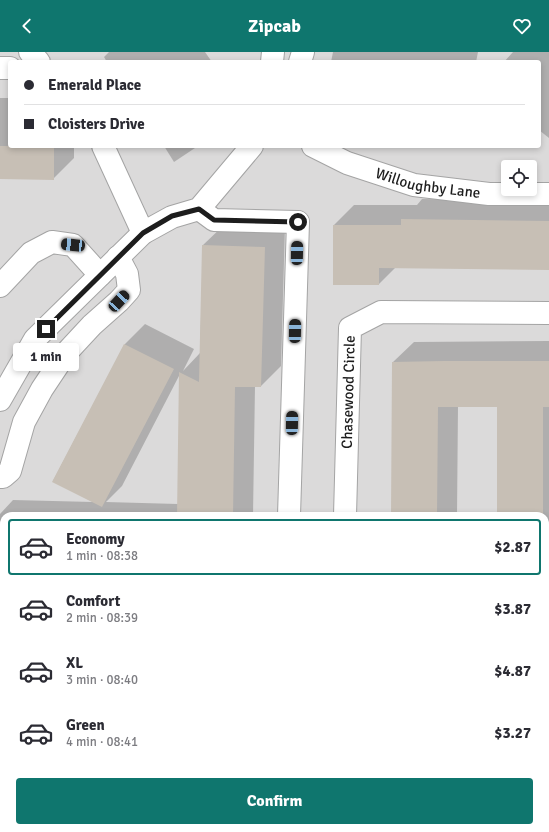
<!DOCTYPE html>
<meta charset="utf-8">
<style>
body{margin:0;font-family:Signika,sans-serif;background:#f2f2f3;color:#2b2b33;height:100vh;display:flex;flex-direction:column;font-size:15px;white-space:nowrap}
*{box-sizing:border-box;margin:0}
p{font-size:13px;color:#7c7c81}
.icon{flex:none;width:22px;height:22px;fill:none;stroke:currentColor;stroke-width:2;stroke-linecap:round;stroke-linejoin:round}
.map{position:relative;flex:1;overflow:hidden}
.drawer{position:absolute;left:0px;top:460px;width:549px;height:320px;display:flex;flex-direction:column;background:#fff;border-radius:12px 12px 0 0;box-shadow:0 2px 6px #0003}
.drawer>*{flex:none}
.banner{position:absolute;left:8px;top:8px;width:533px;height:88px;border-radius:4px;box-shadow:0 2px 6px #0003;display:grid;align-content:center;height:88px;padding:0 16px;background:#fff}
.fabs{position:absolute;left:501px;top:108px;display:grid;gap:8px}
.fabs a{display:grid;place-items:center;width:36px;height:36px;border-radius:4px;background:#fff;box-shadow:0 2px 6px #0003;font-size:20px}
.end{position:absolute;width:18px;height:18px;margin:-9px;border:5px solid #1d1d1d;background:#fff;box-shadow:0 0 0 2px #fff}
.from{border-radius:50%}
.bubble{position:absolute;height:28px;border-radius:4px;background:#fff;box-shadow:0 2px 6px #0003;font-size:13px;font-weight:800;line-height:28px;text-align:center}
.car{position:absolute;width:12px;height:24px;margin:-12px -6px;border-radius:5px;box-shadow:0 0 3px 1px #0007;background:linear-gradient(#222 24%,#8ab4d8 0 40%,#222 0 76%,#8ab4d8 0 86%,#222 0)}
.banner b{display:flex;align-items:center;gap:14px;height:38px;font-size:15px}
.banner b+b{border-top:1px solid #e1e1e2}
.banner i{width:10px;height:10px;background:#2b2b33}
ul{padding:7px 0 0;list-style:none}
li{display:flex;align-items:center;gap:12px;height:56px;margin:0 8px 6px;padding:0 8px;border:2px solid transparent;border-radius:4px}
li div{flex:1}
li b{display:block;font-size:15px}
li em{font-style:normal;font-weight:800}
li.current{border-color:#0f766e}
li>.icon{width:36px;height:36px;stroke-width:1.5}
.primary-button{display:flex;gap:8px;margin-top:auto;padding:8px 16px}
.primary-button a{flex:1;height:46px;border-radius:4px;background:#0f766e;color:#fff;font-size:16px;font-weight:800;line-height:46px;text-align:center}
header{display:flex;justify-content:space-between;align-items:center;height:52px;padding:0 16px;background:#0f766e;color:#fff;font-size:18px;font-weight:800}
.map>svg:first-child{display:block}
.residential{fill:#dbdada;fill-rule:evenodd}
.shadow{fill:#0003;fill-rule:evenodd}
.building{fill:#c7bfb5}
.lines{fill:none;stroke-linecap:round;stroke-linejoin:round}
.minor-casing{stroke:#a4a4a4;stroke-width:24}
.major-casing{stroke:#977300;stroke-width:24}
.minor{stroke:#fff;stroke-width:22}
.major{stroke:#ffdc98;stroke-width:22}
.route{stroke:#1d1d1d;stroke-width:5}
.labels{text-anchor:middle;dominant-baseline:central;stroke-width:3;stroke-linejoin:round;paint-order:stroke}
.street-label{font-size:15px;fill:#1d1d1d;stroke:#fff}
</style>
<header><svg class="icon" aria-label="back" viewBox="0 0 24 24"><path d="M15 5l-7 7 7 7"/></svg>Zipcab<svg class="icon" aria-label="heart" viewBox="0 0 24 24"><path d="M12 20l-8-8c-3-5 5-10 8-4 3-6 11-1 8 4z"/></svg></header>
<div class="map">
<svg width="549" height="780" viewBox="0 0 549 780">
<rect width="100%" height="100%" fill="#efece2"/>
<path class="residential" d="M 0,0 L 549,0 L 549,583 L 545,583 L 545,464 L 4,464 L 4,591 L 0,591 ZM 10,10 L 539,10 L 539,94 L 10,94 ZM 508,115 L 530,115 L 530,137 L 508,137 Z
M 0,760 L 4,760 L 4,776 L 545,776 L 545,762 L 549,762 L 549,780 L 0,780 Z"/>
<path class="shadow" d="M 109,0 L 205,0 L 212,10 L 107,10 L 104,5 Z
M 333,0 L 478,0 L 476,10 L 331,10 Z
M 513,0 L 549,0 L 549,86 L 539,78 L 539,10 L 504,10 Z
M 0,46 L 10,46 L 10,94 L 74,94 L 74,106 L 53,127 L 0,126 Z
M 164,94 L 198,94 L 174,110 Z
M 422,147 L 549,149 L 549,217 L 396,215 L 379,232 L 334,173 L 354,153 L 417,153 Z
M 224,173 L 285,174 L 281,314 L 261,334 L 255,334 L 253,464 L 4,464 L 4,526 L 0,526 L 0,462 L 13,448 L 93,450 L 53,429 L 125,292 L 145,272 L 194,297 L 183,319 L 200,301 L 203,193 ZM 180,322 L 178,452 L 106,450 L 122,434 Z
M 549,289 L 549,536 L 545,536 L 545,464 L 498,464 L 498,354 L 458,354 L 457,464 L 392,464 L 393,310 L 414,290 Z
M 0,752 L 4,752 L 4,776 L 87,776 L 87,780 L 0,780 Z
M 391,776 L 456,776 L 456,780 L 389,780 Z"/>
<path class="building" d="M 0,94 L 54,94 L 54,128 L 0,127 Z
M 401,167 L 549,169 L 549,218 L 379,216 L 379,233 L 333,233 L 333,173 L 401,173 Z
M 202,193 L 265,195 L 261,335 L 235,335 L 233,464 L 177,464 L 179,320 L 199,330 Z
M 124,292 L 174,317 L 102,455 L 52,430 Z
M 444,309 L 549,309 L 549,355 L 543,355 L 543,464 L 497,464 L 497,355 L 438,355 L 437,464 L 391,464 L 392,310 Z"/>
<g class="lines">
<g class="minor-casing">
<g id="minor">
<path d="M 30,0 L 39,10"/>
<path d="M 272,10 L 273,0"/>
<path d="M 300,10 L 303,0"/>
<path d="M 0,16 L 10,16"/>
<path d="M 103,94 L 143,181"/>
<path id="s1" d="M 313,94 L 347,111 L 414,133 L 489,142 L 549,142"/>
<path d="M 199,157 L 214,168 L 298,170 L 289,464"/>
<path d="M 0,234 L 31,201 L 52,190 L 73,193 L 100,223"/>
<path d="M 0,348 L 35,287 L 143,181 L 172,165 L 199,157 L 252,94"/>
<path d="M 0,425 L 3,425 L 10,419 L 24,370 L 42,337 L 66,301 L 92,273 L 119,249 L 129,238 L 127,222 L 118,205"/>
<path id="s2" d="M 345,464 L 350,276 L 381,260 L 549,261"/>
<path d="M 545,565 L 549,565"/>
<path d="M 0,569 L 4,569"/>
<path d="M 110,776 L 110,780"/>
<path d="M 197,780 L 206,776"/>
</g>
</g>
<g class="major-casing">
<path id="major" d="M 0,639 L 4,639
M 545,645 L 549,645
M 0,703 L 4,703
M 545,707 L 549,707"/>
</g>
<use href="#minor" class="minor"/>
<use href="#major" class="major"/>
</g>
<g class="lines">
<path class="route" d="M 46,277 L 143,181 L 172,164 L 199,157 L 214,168 L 298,170"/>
</g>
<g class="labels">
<g class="street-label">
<text stroke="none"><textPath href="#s1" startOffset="122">Willoughby Lane</textPath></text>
<text stroke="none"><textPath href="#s2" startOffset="124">Chasewood Circle</textPath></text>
</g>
</g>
</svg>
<div class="fabs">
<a><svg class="icon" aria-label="locate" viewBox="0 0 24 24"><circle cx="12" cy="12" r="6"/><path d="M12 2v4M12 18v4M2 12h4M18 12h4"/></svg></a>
</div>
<i class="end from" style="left:298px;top:170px"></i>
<i class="end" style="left:46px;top:277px"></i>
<div class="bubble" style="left:13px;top:291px;width:66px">1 min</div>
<i class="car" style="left:73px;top:193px;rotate:276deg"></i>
<i class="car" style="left:297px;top:201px;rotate:1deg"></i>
<i class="car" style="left:119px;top:249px;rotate:43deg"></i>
<i class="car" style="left:295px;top:279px;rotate:1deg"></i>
<i class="car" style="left:292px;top:371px;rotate:1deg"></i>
<div class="banner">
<b><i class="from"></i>Emerald Place</b>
<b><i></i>Cloisters Drive</b>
</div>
<section class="drawer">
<ul>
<li class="current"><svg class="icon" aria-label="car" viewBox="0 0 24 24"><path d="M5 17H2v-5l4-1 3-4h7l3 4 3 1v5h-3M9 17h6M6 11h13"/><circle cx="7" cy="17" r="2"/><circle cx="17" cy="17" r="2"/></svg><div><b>Economy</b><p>1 min · 08:38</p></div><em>$2.87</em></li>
<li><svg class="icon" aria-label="car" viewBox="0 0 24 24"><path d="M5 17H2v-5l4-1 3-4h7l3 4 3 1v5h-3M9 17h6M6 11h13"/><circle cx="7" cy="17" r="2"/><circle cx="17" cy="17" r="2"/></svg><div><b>Comfort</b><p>2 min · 08:39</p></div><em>$3.87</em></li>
<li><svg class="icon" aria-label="car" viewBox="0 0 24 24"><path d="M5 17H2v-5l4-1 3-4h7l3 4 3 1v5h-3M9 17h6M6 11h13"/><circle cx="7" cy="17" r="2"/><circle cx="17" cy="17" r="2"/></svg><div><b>XL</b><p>3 min · 08:40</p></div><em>$4.87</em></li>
<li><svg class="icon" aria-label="car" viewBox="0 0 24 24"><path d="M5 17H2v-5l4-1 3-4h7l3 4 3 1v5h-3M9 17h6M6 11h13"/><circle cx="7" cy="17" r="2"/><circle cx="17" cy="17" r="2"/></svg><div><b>Green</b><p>4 min · 08:41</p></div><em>$3.27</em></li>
</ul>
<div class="primary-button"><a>Confirm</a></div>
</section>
</div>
